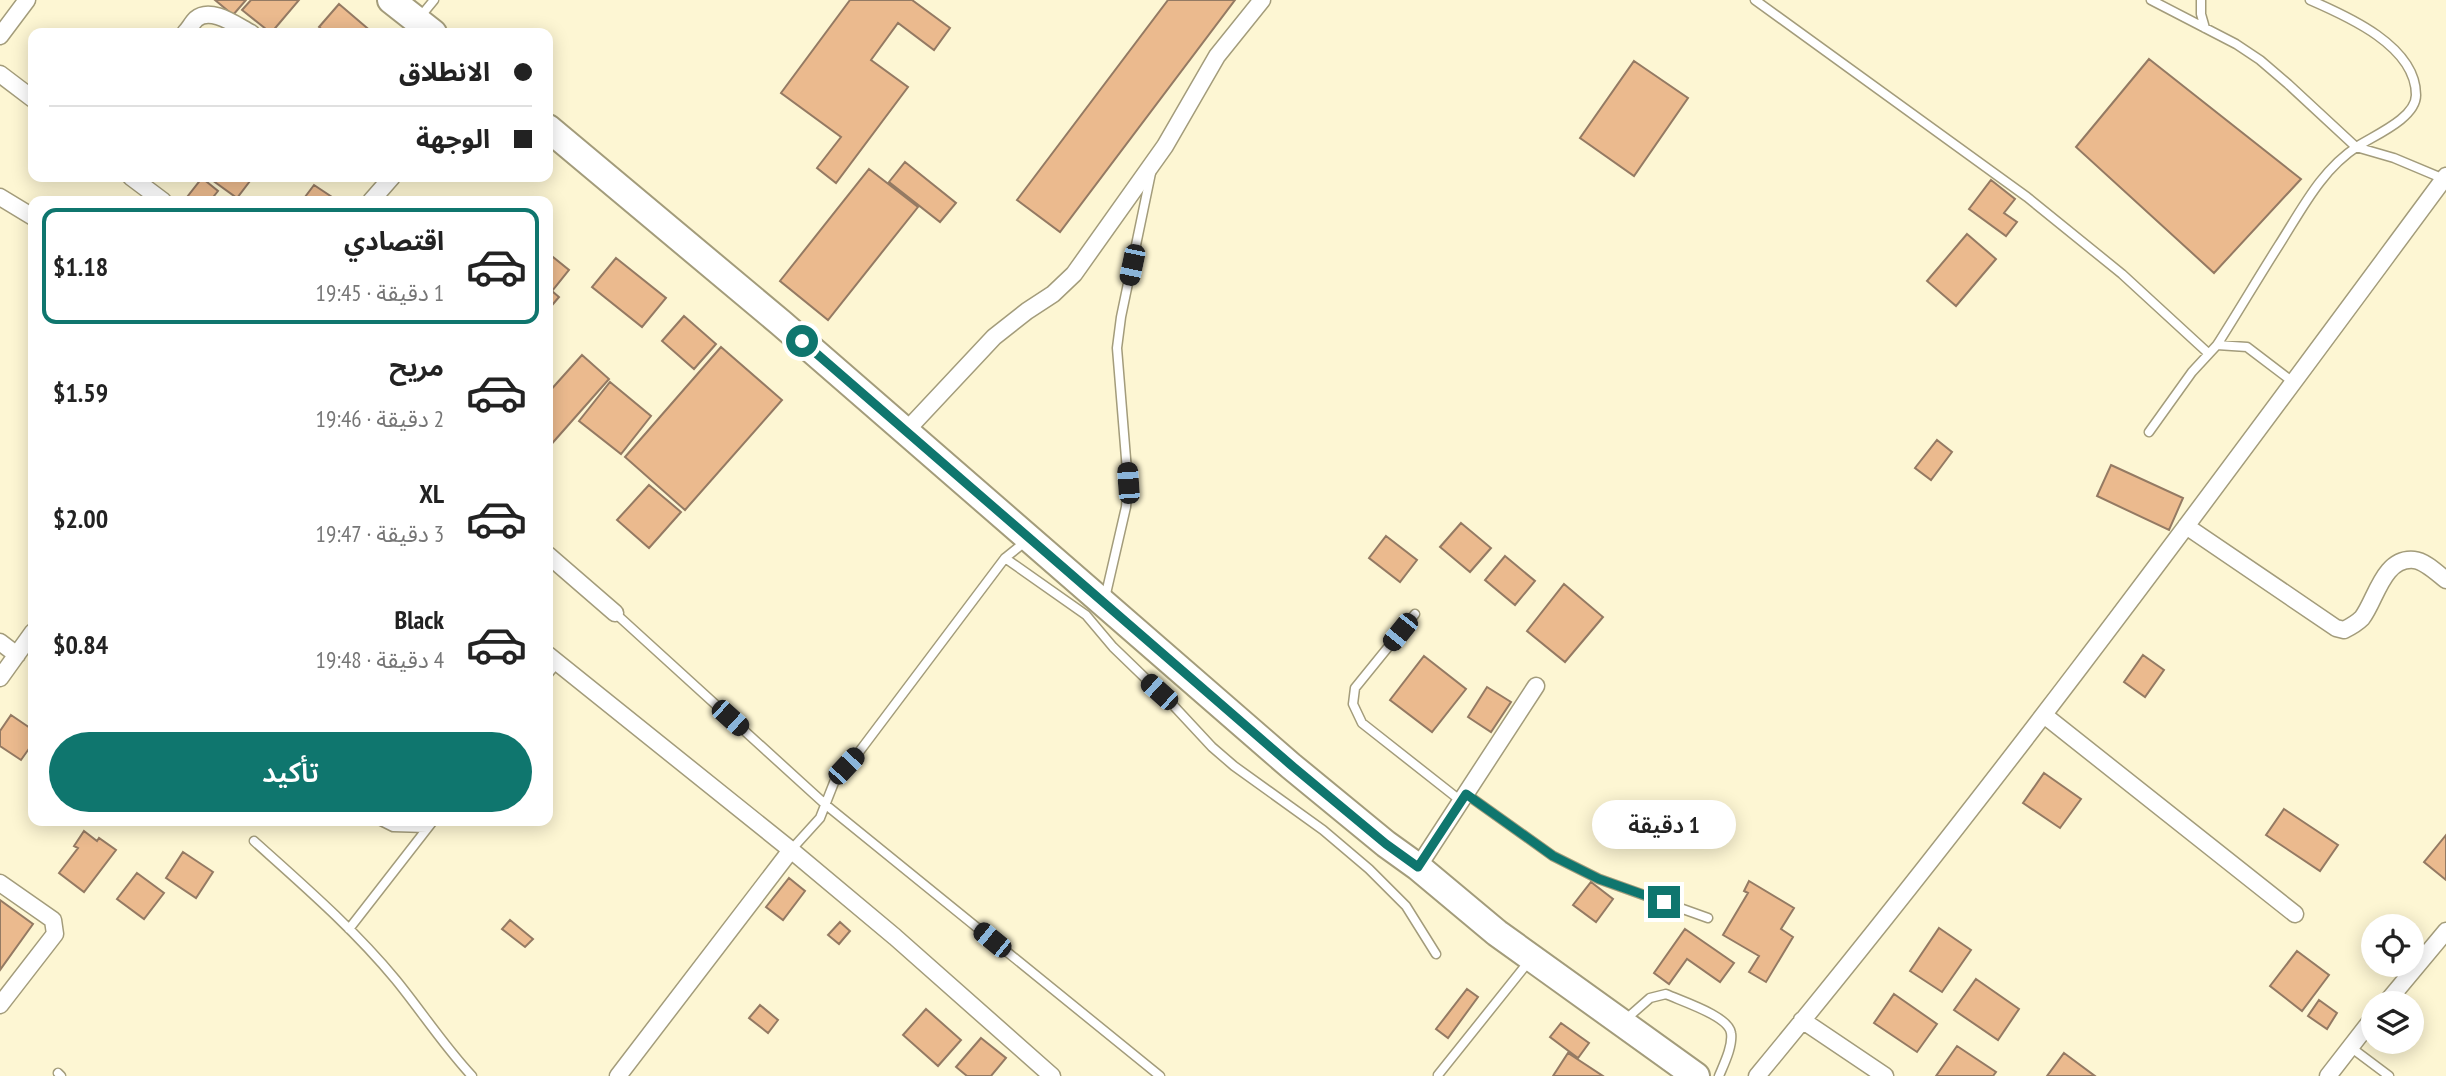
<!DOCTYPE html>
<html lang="ar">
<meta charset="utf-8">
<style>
body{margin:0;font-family:"PT Sans Narrow","Noto Sans Arabic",sans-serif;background:#f2f2f2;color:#222;direction:rtl;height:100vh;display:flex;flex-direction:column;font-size:26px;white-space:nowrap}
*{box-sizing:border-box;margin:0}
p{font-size:23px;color:#767676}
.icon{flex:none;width:38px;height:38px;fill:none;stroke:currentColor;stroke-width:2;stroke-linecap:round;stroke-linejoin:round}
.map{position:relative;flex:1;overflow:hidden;direction:ltr}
.drawer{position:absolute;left:28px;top:196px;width:525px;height:630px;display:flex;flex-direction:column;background:#fff;border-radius:14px;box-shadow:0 4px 18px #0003;direction:rtl}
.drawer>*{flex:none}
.guide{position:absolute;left:28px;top:28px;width:525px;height:154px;border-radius:14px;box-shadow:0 4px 18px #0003;direction:rtl;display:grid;align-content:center;height:154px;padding:0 21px;background:#fff}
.fabs{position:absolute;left:2361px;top:914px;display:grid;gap:14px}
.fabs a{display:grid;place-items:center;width:63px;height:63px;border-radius:50%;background:#fff;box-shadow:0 4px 18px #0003;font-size:35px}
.end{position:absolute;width:32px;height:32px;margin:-16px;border:9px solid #0f766e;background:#fff;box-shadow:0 0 0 4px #fff}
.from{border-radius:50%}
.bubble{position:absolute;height:49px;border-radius:24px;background:#fff;box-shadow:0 4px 18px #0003;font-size:23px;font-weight:600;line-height:49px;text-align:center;direction:rtl}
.car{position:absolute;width:21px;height:42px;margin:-21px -10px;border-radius:9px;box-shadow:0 0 5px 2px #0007;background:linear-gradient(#222 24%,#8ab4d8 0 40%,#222 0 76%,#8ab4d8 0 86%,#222 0)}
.guide b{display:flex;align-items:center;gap:24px;height:66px;font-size:26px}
.guide b+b{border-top:2px solid #e0e0e0}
.guide i{width:18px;height:18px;background:#222}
ul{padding:12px 0 0;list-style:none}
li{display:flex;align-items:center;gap:21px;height:116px;margin:0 14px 10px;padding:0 7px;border:4px solid transparent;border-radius:14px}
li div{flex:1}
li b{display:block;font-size:26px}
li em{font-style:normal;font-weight:600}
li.on{border-color:#0f766e}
li>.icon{width:63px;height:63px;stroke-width:1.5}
.action{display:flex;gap:14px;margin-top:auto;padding:14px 21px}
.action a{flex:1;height:80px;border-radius:42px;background:#0f766e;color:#fff;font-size:28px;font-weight:600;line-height:80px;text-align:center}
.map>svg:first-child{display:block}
.building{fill:#ebba8e;stroke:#947a63;stroke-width:2}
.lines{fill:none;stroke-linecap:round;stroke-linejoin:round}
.lane-casing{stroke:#a39c7b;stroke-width:11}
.street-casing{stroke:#a39c7b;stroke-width:19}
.primary-casing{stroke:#a39c7b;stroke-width:30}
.lane{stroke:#fff;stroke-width:8}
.street{stroke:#fff;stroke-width:16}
.primary{stroke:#fff;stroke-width:26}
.route{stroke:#0f766e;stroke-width:9}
</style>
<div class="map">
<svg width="2446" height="1076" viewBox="0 0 2446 1076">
<rect width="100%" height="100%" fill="#fdf6d3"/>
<path class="building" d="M 215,0 L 246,0 L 233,15 Z
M 251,0 L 299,0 L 271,33 L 242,10 Z
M 850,0 L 912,0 L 950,28 L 934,50 L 898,23 L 871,60 L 908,87 L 836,183 L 817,168 L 841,137 L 781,93 Z
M 1168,0 L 1235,0 L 1060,232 L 1017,200 Z
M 339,4 L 373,33 L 326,33 L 319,27 Z
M 2149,59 L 2301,179 L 2214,273 L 2076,147 Z
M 1634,61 L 1688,98 L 1634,176 L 1580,138 Z
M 905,162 L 956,203 L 940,222 L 889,182 Z
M 869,169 L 918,207 L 828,320 L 780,281 Z
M 214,177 L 253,177 L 237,198 L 212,180 Z
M 202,178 L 218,191 L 210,201 L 184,201 Z
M 1991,180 L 2015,199 L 2004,213 L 2017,222 L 2006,236 L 1969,209 Z
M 314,185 L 338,201 L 302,201 Z
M 1967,234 L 1996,259 L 1956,306 L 1927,281 Z
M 548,253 L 569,270 L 552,291 L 559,297 L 548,310 Z
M 616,258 L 666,298 L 642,327 L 592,287 Z
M 684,316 L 716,344 L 694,369 L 662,341 Z
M 721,347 L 782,400 L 685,510 L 625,457 Z
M 582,355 L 609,379 L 548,448 L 548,393 Z
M 610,382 L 651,416 L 621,454 L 579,421 Z
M 1937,440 L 1952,452 L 1931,480 L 1915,468 Z
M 2111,465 L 2183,498 L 2169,530 L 2097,496 Z
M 649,485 L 681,512 L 649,548 L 617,520 Z
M 1461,523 L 1491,548 L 1470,572 L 1440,547 Z
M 1386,536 L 1417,560 L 1400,582 L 1369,558 Z
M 1505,556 L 1535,581 L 1515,605 L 1485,580 Z
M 1564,584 L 1603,617 L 1565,662 L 1527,631 Z
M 2143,655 L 2164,670 L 2145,697 L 2124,682 Z
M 1424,656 L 1466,689 L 1432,732 L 1390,700 Z
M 1487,687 L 1511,702 L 1491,732 L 1468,717 Z
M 11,715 L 33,730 L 33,743 L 21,760 L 0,746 L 0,731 Z
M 2044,773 L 2081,799 L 2060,828 L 2023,803 Z
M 2284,809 L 2338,845 L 2320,871 L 2266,835 Z
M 84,831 L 97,841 L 99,838 L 116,850 L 84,892 L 59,873 L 78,848 L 74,846 Z
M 2446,835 L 2446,880 L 2424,862 Z
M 183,852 L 213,872 L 196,898 L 166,878 Z
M 137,873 L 164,893 L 144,919 L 117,899 Z
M 789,878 L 805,891 L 783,920 L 766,907 Z
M 1749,881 L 1794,908 L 1781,929 L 1793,937 L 1766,982 L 1749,972 L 1759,956 L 1723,935 L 1748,893 L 1744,891 Z
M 1591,882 L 1613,899 L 1596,922 L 1573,905 Z
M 0,900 L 33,924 L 0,970 Z
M 510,920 L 533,939 L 525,947 L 502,929 Z
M 840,922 L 850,931 L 839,944 L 828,935 Z
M 1939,928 L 1971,950 L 1942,992 L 1910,971 Z
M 1685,929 L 1734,963 L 1720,982 L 1687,959 L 1669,984 L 1654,973 Z
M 2297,951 L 2329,975 L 2302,1011 L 2270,986 Z
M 1976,979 L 2019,1009 L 1998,1040 L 1954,1010 Z
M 1467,989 L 1478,997 L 1448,1038 L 1436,1029 Z
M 1894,994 L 1937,1024 L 1917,1052 L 1874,1023 Z
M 2319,1000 L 2337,1013 L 2327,1029 L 2308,1016 Z
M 760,1005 L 778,1020 L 768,1033 L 749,1018 Z
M 926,1009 L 961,1040 L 938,1066 L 903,1035 Z
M 1561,1023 L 1589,1043 L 1578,1058 L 1550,1037 Z
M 981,1038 L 1006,1058 L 991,1076 L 967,1076 L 956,1067 Z
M 1957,1046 L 1996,1072 L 1993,1076 L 1936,1076 Z
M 1568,1053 L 1603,1076 L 1553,1076 Z
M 2064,1053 L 2095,1076 L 2047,1076 Z"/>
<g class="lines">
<g class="lane-casing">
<path id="lane" d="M 1755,0 L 2027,197 L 2122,274 L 2208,353
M 2151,0 L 2236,44 L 2260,60 L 2288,84 L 2356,147 L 2394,158 L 2444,179
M 2201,0 L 2201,14 L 2205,28
M 420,17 L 434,0
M 2217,345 C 2238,312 2258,278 2279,245 C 2302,209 2321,170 2358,146 C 2375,135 2416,118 2416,95 C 2416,46 2347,16 2310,0
M 2149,432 L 2192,372 L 2217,345 L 2247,347 L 2293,382
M 1005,558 L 1086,615 L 1113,647 L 1172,704 L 1212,747 L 1234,766 L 1323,830 L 1369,869 L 1406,906 L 1436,954
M 1105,598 L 1126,507 L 1128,483 L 1117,348 L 1121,317 L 1151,173
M 615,613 L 826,805 L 1160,1076
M 1415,614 L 1355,688 L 1353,704 L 1362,723 L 1461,801
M 548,674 L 557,663
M 1466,794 L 1553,856 L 1599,879 L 1708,918
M 381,821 L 393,827 L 427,828
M 254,841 C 303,885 354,929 396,980 C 422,1012 444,1046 472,1076
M 791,850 L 820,818 L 835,780 L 859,752 L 1005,558 L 1025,542
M 349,929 L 433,821
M 1625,1020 L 1650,998 L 1666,994 C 1681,1001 1729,1016 1731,1033 C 1733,1046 1724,1064 1719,1076
M 2349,1046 L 2389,1076
M 58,1073 L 61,1076
M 1438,1075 L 1530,960"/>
</g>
<g class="street-casing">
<path id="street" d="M 185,33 C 189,29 192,23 196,19 C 211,6 237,26 251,33
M 0,36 L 27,0
M 0,74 L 33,99
M 131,177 L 163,201
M 0,197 L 33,217
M 371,201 L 392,177
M 905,432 L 994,337 L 1027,311 L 1053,294 L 1074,274 L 1165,146 L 1217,56 L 1262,0
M 2186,526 L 2336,628 L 2344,630 C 2350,627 2357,623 2362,618 C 2376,600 2383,557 2414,560 C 2425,561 2437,573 2446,580
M 548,555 L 615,613
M 0,642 L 17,655
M 548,655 L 791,850 L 895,937 L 1052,1076
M 0,678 L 33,632
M 2044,715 L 2295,914
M 1418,867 L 1536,686
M 0,883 L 53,920 L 55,934 L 0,1005
M 2386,1003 L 2446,931
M 1802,1020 L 1885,1076
M 618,1076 L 791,850
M 1757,1076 C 1998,785 2221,480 2446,176
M 2328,1076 L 2373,1018"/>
</g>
<g class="primary-casing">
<path id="primary" d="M 391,0 L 433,33
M 548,128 L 781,323 L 1291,766 L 1386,844 L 1418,867 L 1497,933 L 1696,1076"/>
</g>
<use href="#lane" class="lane"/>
<use href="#street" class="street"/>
<use href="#primary" class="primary"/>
</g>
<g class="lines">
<path class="route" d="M 802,341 L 1291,765 L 1386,844 L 1418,867 L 1466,794 L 1553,856 L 1599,879 L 1664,902"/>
</g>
</svg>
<div class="fabs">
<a><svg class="icon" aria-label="locate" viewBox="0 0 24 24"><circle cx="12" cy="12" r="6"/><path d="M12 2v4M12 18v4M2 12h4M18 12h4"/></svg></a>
<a><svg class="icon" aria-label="layers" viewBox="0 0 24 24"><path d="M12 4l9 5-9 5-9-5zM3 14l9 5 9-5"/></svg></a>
</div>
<i class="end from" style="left:802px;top:341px"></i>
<i class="end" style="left:1664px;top:902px"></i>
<div class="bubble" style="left:1592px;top:800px;width:144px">1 دقيقة</div>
<i class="car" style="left:1132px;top:265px;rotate:192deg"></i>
<i class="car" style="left:1128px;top:483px;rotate:356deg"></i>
<i class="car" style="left:1400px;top:632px;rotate:219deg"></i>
<i class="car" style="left:1159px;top:692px;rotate:312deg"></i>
<i class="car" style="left:730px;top:718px;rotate:132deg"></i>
<i class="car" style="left:846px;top:766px;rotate:43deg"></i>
<i class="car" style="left:992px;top:940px;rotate:309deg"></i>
<div class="guide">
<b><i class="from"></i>الانطلاق</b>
<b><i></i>الوجهة</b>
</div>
<section class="drawer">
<ul>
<li class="on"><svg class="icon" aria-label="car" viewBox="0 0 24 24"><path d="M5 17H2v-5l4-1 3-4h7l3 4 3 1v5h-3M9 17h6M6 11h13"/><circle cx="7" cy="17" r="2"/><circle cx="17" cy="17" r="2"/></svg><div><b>اقتصادي</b><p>1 دقيقة · 19:45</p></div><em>$1.18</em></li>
<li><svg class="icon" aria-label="car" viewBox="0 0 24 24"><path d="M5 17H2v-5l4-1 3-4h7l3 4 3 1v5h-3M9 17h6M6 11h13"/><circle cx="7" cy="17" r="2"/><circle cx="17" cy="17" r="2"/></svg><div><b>مريح</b><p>2 دقيقة · 19:46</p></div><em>$1.59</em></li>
<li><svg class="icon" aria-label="car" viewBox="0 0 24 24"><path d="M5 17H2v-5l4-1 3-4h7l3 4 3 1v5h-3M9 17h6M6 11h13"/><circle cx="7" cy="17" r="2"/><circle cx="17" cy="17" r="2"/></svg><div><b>XL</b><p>3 دقيقة · 19:47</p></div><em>$2.00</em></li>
<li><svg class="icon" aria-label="car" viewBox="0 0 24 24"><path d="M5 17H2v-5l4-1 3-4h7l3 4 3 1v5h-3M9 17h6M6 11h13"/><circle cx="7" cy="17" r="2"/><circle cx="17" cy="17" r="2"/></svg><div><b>Black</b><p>4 دقيقة · 19:48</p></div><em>$0.84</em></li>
</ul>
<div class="action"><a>تأكيد</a></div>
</section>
</div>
